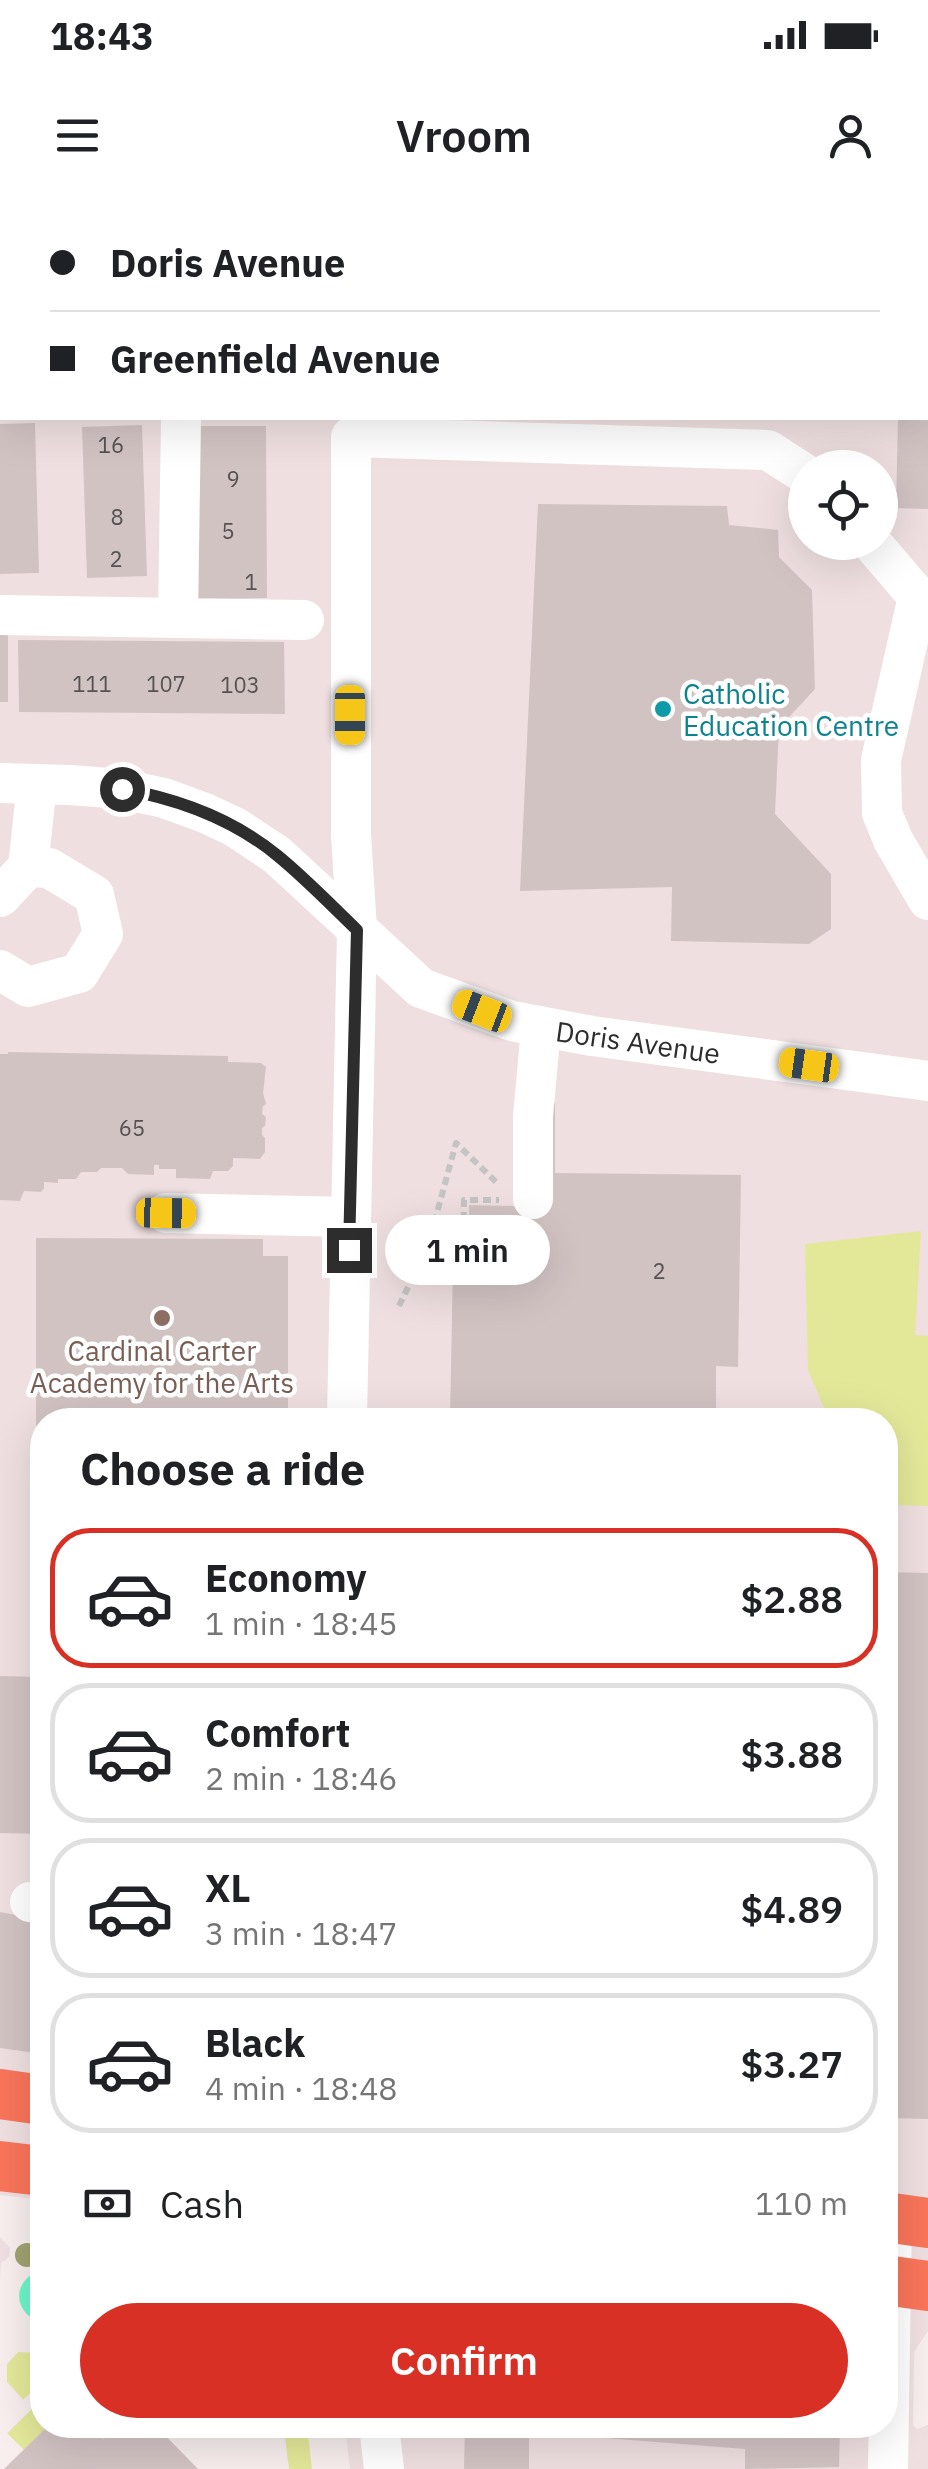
<!DOCTYPE html>
<meta charset="utf-8">
<style>
body{margin:0;font-family:"IBM Plex Sans",sans-serif;background:#f2f2f2;color:#202124;height:100vh;display:flex;flex-direction:column;font-size:38px;white-space:nowrap}
*{box-sizing:border-box;margin:0}
p{font-size:32px;color:#757577}
.icon{flex:none;width:55px;height:55px;fill:none;stroke:currentColor;stroke-width:2;stroke-linecap:round;stroke-linejoin:round}
.map{position:relative;flex:1;overflow:hidden}
.panel{position:absolute;left:30px;top:1208px;width:868px;height:1030px;display:flex;flex-direction:column;background:#fff;border-radius:40px;box-shadow:0 10px 40px #0002}
.panel>*{flex:none}
.top-card{position:absolute;left:0px;top:0px;width:930px;height:220px;box-shadow:0 10px 40px #0002;display:grid;align-content:center;height:220px;padding:0 50px;background:#fff}
.buttons{position:absolute;left:788px;top:250px;display:grid;gap:20px}
.buttons a{display:grid;place-items:center;width:110px;height:110px;border-radius:50%;background:#fff;box-shadow:0 10px 40px #0002;font-size:50px}
.end{position:absolute;width:45px;height:45px;margin:-22px;border:12px solid #2d2d2d;background:#fff;box-shadow:0 0 0 5px #fff}
.from{border-radius:50%}
.bubble{position:absolute;height:70px;border-radius:35px;background:#fff;box-shadow:0 10px 40px #0002;font-size:32px;font-weight:600;line-height:70px;text-align:center}
.car{position:absolute;width:30px;height:60px;margin:-30px -15px;border-radius:12px;box-shadow:0 0 8px 2px #0007;background:linear-gradient(#f5c518 24%,#345 0 40%,#f5c518 0 76%,#345 0 86%,#f5c518 0)}
.top-card b{display:flex;align-items:center;gap:35px;height:95px;font-size:38px}
.top-card b+b{border-top:2px solid #e0e0e0}
.top-card i{width:25px;height:25px;background:#202124}
ul{padding:0;list-style:none}
li{display:flex;align-items:center;gap:30px;height:140px;margin:0 20px 15px;padding:0 30px;border:5px solid #e0e0e0;border-radius:40px}
li div{flex:1}
li b{display:block;font-size:38px}
li em{font-style:normal;font-weight:600}
li.current{border-color:#d93025}
li>.icon{width:90px;height:90px;stroke-width:1.5}
h2{padding:0 50px;font-size:45px;line-height:120px}
.pay{display:flex;align-items:center;gap:25px;height:110px;padding:0 50px;font-size:38px}
.pay p{margin-inline-start:auto}
.button{display:flex;gap:20px;margin-top:auto;padding:20px 50px}
.button a{flex:1;height:115px;border-radius:60px;background:#d93025;color:#fff;font-size:40px;font-weight:600;line-height:115px;text-align:center}
.status{display:flex;justify-content:space-between;align-items:center;height:70px;padding:0 50px;background:#fff;direction:ltr}
.status svg{height:28px;fill:currentColor}
header{display:flex;justify-content:space-between;align-items:center;height:130px;padding:0 50px;background:#fff;font-size:45px;font-weight:600}
.map>svg:first-child{display:block}
.green{fill:#e3e899}
.plaza{fill:#f7eeed}
.water{fill:#6df6c8}
.building{fill:#d2c3c3}
.lines{fill:none;stroke-linecap:round;stroke-linejoin:round}
.path{stroke:#c4c4c4;stroke-width:6;stroke-dasharray:8 5;stroke-linecap:butt}
.minor{stroke:#fff;stroke-width:40}
.major{stroke:#f9755a;stroke-width:50}
.tree{fill:#a0a271}
.route{stroke:#2d2d2d;stroke-width:12}
.culture-dot{fill:#0f9aa8;stroke:#fff;stroke-width:4}
.education-dot{fill:#8d6e63;stroke:#fff;stroke-width:4}
.labels{text-anchor:middle;dominant-baseline:central;stroke-width:9;stroke-linejoin:round;paint-order:stroke}
.number-label{font-size:22px;fill:#565252}
.culture-label{font-size:28px;fill:#0d838f;stroke:#fff;text-anchor:start}
.street-label{font-size:28px;fill:#2d2d2d;stroke:#fff}
.education-label{font-size:28px;fill:#785e54;stroke:#fff}
</style>
<div class="status"><b>18:43</b><svg viewBox="0 0 49 12"><path d="M0 12V9h3v3zM5 12V6h3v6zM10 12V3h3v9zM15 12V0h3v12zM26 1h20v11H26zM47 4h2v5h-2z"/></svg></div>
<header><svg class="icon" aria-label="menu" viewBox="0 0 24 24"><path d="M4 6h16M4 12h16M4 18h16"/></svg>Vroom<svg class="icon" aria-label="person" viewBox="0 0 24 24"><circle cx="12" cy="8" r="4"/><path d="M4 21q1-7 8-7t8 7"/></svg></header>
<div class="map">
<svg width="928" height="2269" viewBox="0 0 928 2269">
<rect width="100%" height="100%" fill="#efdfe0"/>
<path class="green" d="M 921,1031 L 915,1135 L 928,1136 L 928,1306 L 885,1305 L 885,1220 L 829,1220 L 808,1170 L 805,1044 Z
M 18,2152 L 42,2153 L 42,2182 L 24,2200 L 7,2182 L 7,2164 Z
M 42,2199 L 42,2225 L 49,2225 L 24,2250 L 7,2234 Z
M 284,2225 L 307,2225 L 312,2269 L 289,2269 Z"/>
<path class="plaza" d="M 0,1995 L 42,2000 L 42,2069 L 36,2071 L 20,2094 L 25,2113 L 33,2119 L 42,2123 L 42,2153 L 18,2152 L 7,2164 L 7,2182 L 23,2200 L 42,2182 L 42,2199 L 7,2233 L 24,2250 L 4,2269 L 0,2269 L 0,2078 L 1,2063 L 9,2057 L 10,2048 L 0,2037 Z
M 928,2131 L 928,2225 L 917,2229 L 913,2225 L 914,2152 Z
M 152,2225 L 283,2225 L 289,2269 L 196,2269 Z
M 307,2225 L 345,2225 L 350,2269 L 312,2269 Z"/>
<path class="water" d="M 42,2069 L 42,2123 C 11,2112 12,2080 42,2069 Z"/>
<path class="building" d="M 898,218 L 928,218 L 928,309 L 896,308 Z
M 35,223 L 39,373 L 0,374 L 0,224 Z
M 142,225 L 147,376 L 87,378 L 82,227 Z
M 196,226 L 266,226 L 267,398 L 198,399 Z
M 538,304 L 727,306 L 729,325 L 778,330 L 779,357 L 812,390 L 815,489 L 779,528 L 775,614 L 831,674 L 831,729 L 809,744 L 671,741 L 672,687 L 520,691 Z
M 0,432 L 8,432 L 8,502 L 0,502 Z
M 18,440 L 284,442 L 285,514 L 19,512 Z
M 8,852 L 228,856 L 228,862 L 261,863 L 266,867 L 263,893 L 266,904 L 263,906 L 262,914 L 266,917 L 265,926 L 262,928 L 262,935 L 265,938 L 265,952 L 260,959 L 233,958 L 233,966 L 228,971 L 213,971 L 210,979 L 176,978 L 176,969 L 159,969 L 159,965 L 154,965 L 154,975 L 128,974 L 122,968 L 101,968 L 97,972 L 81,972 L 76,979 L 58,979 L 58,983 L 44,982 L 44,988 L 41,992 L 24,991 L 20,1001 L 0,1000 L 0,854 L 8,854 Z
M 517,901 L 555,903 L 555,973 L 741,975 L 738,1167 L 716,1166 L 716,1220 L 450,1220 L 453,1063 L 470,1063 L 469,1005 L 514,1006 Z
M 36,1038 L 263,1039 L 263,1056 L 288,1056 L 288,1220 L 42,1220 L 42,1306 L 36,1306 Z
M 885,1372 L 928,1373 L 928,1919 L 885,1918 Z
M 0,1476 L 42,1477 L 42,1634 L 0,1633 Z
M 0,1712 L 42,1720 L 42,1854 L 0,1848 Z
M 49,2225 L 90,2225 L 103,2239 L 117,2225 L 155,2225 L 198,2269 L 4,2269 Z
M 465,2225 L 840,2225 L 839,2267 L 745,2269 L 745,2249 L 529,2232 L 529,2269 L 464,2269 Z"/>
<g class="lines">
<path class="path" d="M 339,2 L 339,0
M 0,201 L 2,201
M 422,1059 L 463,1057 L 464,1000 L 499,1000
M 399,1106 L 428,1046 L 456,943 L 496,982"/>
<path class="minor" d="M 179,0 L 180,2
M 871,342 L 918,397 L 928,397
M 918,397 L 881,560 L 882,613 L 893,640 L 928,700
M 0,415 L 304,420
M 178,418 L 181,218
M 0,583 L 70,585 L 122,589 L 164,598 L 205,613 L 235,627 L 277,655 L 421,788 L 512,821 L 592,836 L 928,881
M 0,697 L 28,667 L 37,584
M 0,770 L 28,787 L 79,773 L 103,734 L 94,695 L 49,668 L 28,667
M 533,999 L 533,916 L 541,828
M 166,1013 L 349,1017
M 347,1220 L 357,730 L 351,634 L 351,237 L 768,250 L 805,274
M 30,1702 L 42,1704
M 379,2225 L 384,2269
M 888,2269 L 892,2018"/>
<path class="major" d="M 0,1894 L 42,1900
M 0,1966 L 42,1971
M 885,2017 L 928,2023
M 885,2080 L 928,2086"/>
</g>
<circle class="tree" cx="27" cy="2055" r="12"/>
<g class="lines">
<path class="route" d="M 122,589 C 179,599 233,619 278,656 C 306,679 331,705 357,730 L 349,1050"/>
</g>
<circle class="culture-dot" cx="663" cy="509" r="10"/>
<circle class="education-dot" cx="162" cy="1118" r="10"/>
<g class="labels">
<g class="number-label">
<text x="111" y="244">16</text>
<text x="233" y="278">9</text>
<text x="117" y="316">8</text>
<text x="228" y="330">5</text>
<text x="116" y="358">2</text>
<text x="251" y="381">1</text>
<text x="92" y="483">111</text>
<text x="166" y="483">107</text>
<text x="240" y="484">103</text>
<text x="132" y="927">65</text>
<text x="659" y="1070">2</text>
</g>
<g class="culture-label">
<text x="683" y="493">Catholic<tspan x="683" dy="32">Education Centre</tspan></text>
</g>
<g class="street-label">
<text transform="translate(638 842) rotate(8)">Doris Avenue</text>
</g>
<g class="education-label">
<text x="162" y="1150">Cardinal Carter<tspan x="162" dy="32">Academy for the Arts</tspan></text>
</g>
</g>
</svg>
<div class="buttons">
<a><svg class="icon" aria-label="locate" viewBox="0 0 24 24"><circle cx="12" cy="12" r="6"/><path d="M12 2v4M12 18v4M2 12h4M18 12h4"/></svg></a>
</div>
<i class="end from" style="left:122px;top:589px"></i>
<i class="end" style="left:349px;top:1050px"></i>
<div class="bubble" style="left:385px;top:1015px;width:165px">1 min</div>
<i class="car" style="left:350px;top:515px;rotate:180deg"></i>
<i class="car" style="left:482px;top:811px;rotate:291deg"></i>
<i class="car" style="left:809px;top:865px;rotate:278deg"></i>
<i class="car" style="left:166px;top:1013px;rotate:91deg"></i>
<div class="top-card">
<b><i class="from"></i>Doris Avenue</b>
<b><i></i>Greenfield Avenue</b>
</div>
<section class="panel">
<h2>Choose a ride</h2>
<ul>
<li class="current"><svg class="icon" aria-label="car" viewBox="0 0 24 24"><path d="M5 17H2v-5l4-1 3-4h7l3 4 3 1v5h-3M9 17h6M6 11h13"/><circle cx="7" cy="17" r="2"/><circle cx="17" cy="17" r="2"/></svg><div><b>Economy</b><p>1 min · 18:45</p></div><em>$2.88</em></li>
<li><svg class="icon" aria-label="car" viewBox="0 0 24 24"><path d="M5 17H2v-5l4-1 3-4h7l3 4 3 1v5h-3M9 17h6M6 11h13"/><circle cx="7" cy="17" r="2"/><circle cx="17" cy="17" r="2"/></svg><div><b>Comfort</b><p>2 min · 18:46</p></div><em>$3.88</em></li>
<li><svg class="icon" aria-label="car" viewBox="0 0 24 24"><path d="M5 17H2v-5l4-1 3-4h7l3 4 3 1v5h-3M9 17h6M6 11h13"/><circle cx="7" cy="17" r="2"/><circle cx="17" cy="17" r="2"/></svg><div><b>XL</b><p>3 min · 18:47</p></div><em>$4.89</em></li>
<li><svg class="icon" aria-label="car" viewBox="0 0 24 24"><path d="M5 17H2v-5l4-1 3-4h7l3 4 3 1v5h-3M9 17h6M6 11h13"/><circle cx="7" cy="17" r="2"/><circle cx="17" cy="17" r="2"/></svg><div><b>Black</b><p>4 min · 18:48</p></div><em>$3.27</em></li>
</ul>
<div class="pay"><svg class="icon" aria-label="cash" viewBox="0 0 24 24"><path d="M3 7h18v10H3z"/><circle cx="12" cy="12" r="2"/></svg>Cash<p>110 m</p></div>
<div class="button"><a>Confirm</a></div>
</section>
</div>
